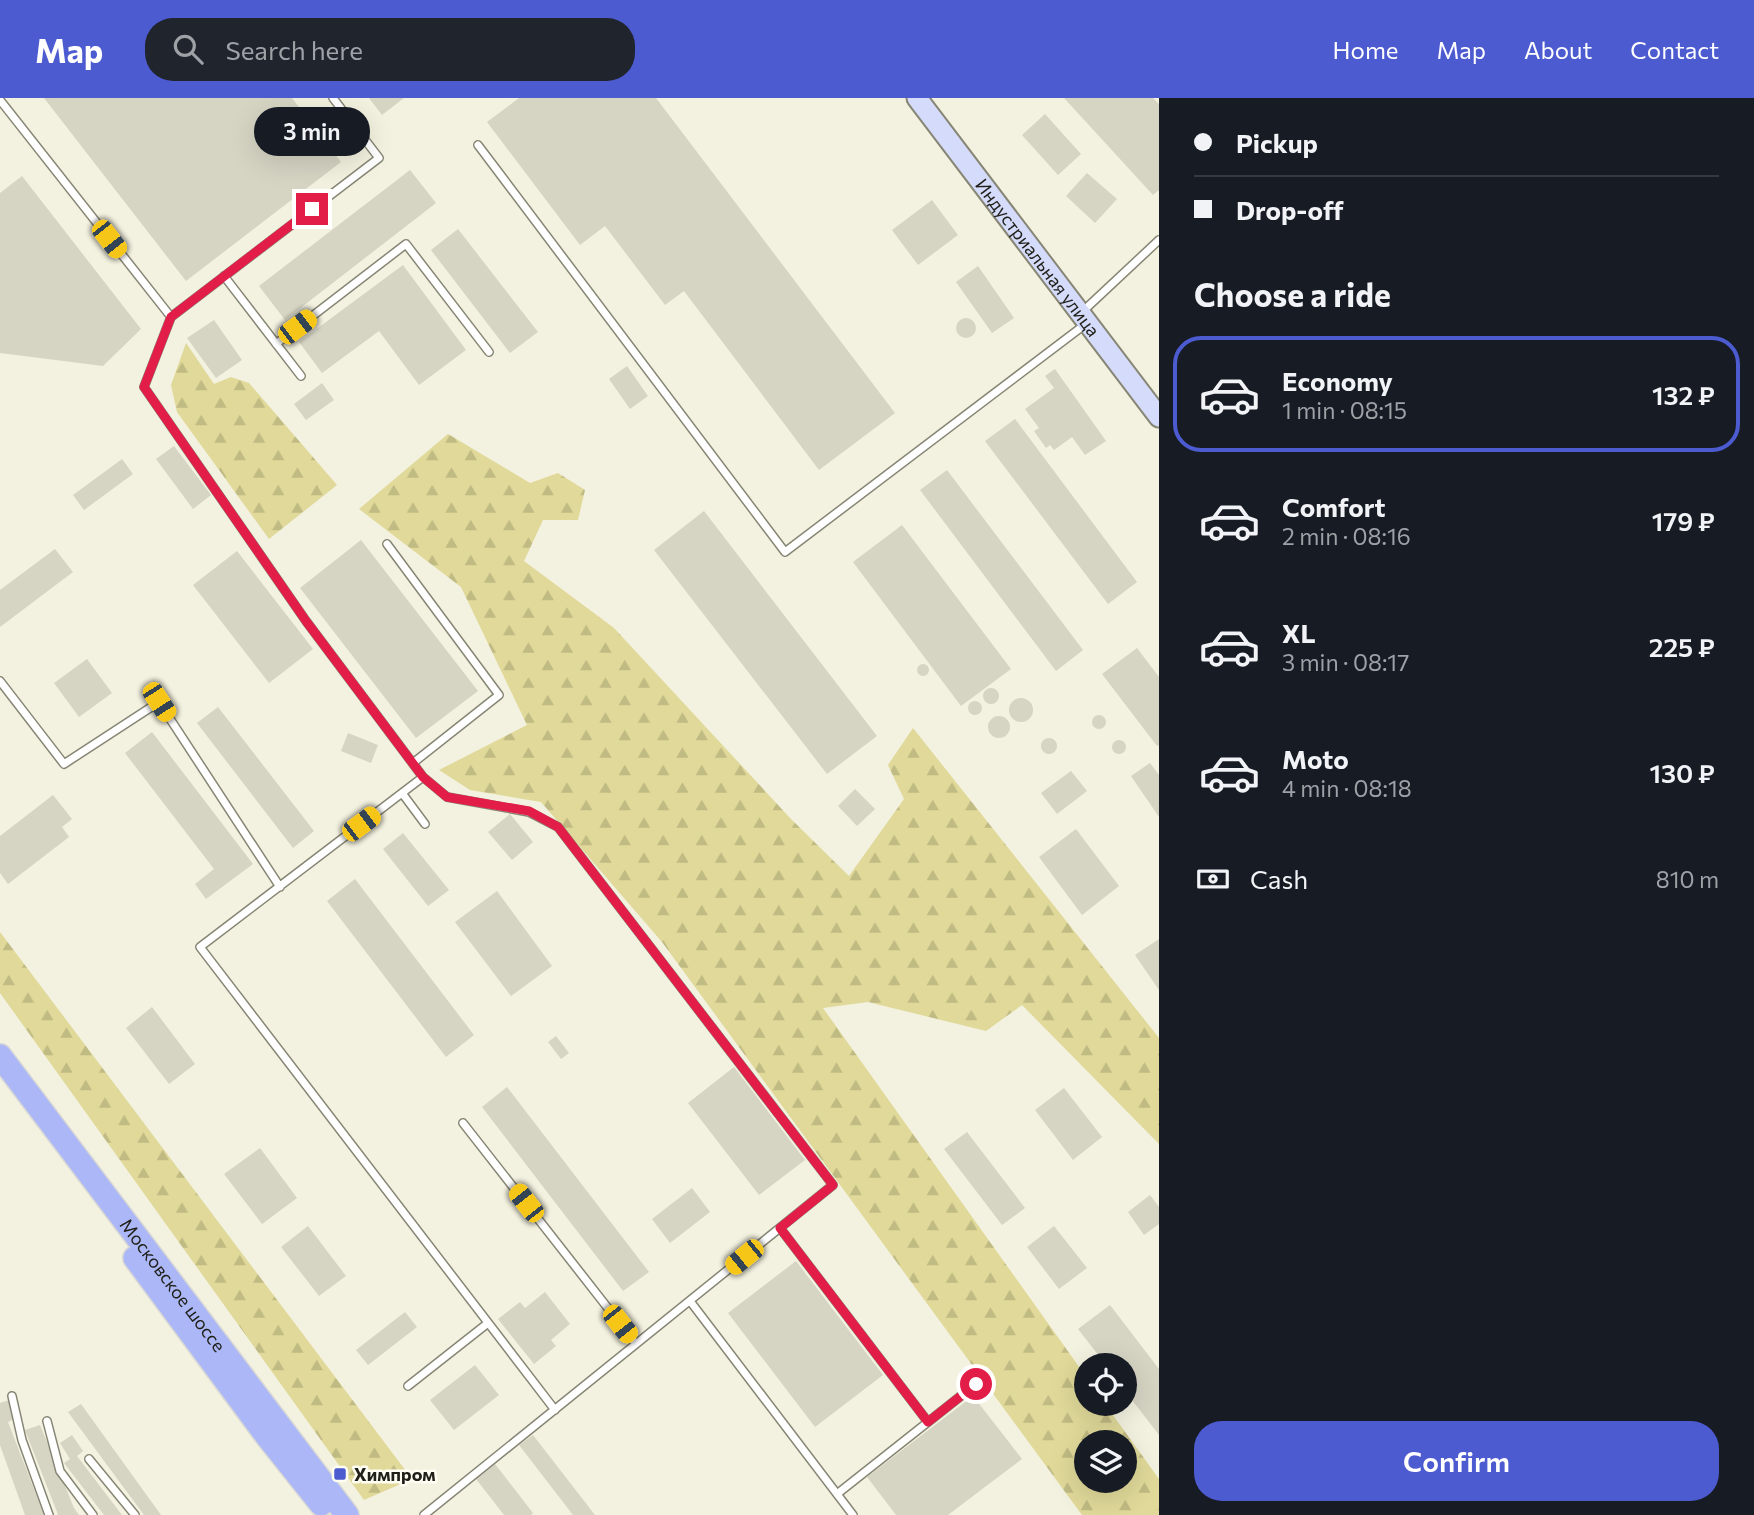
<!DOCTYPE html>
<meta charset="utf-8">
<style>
body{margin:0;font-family:Commissioner,sans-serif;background:#20242c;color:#f1f3f6;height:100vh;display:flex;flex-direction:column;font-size:26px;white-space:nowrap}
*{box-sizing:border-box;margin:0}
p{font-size:23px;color:#9ea1a6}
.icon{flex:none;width:38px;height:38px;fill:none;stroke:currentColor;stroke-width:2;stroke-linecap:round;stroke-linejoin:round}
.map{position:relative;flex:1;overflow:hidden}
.side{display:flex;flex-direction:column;background:#171b24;width:595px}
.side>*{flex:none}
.top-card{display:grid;align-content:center;height:154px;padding:0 35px;background:#171b24}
.buttons{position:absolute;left:1074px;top:1255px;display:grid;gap:14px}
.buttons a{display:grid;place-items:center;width:63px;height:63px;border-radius:50%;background:#171b24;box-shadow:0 7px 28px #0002;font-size:35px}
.end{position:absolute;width:32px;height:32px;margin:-16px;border:9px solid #e11d48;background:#fff;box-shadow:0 0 0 4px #fff}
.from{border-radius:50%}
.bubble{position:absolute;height:49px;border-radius:24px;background:#171b24;box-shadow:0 7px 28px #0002;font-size:23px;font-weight:600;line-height:49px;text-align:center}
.car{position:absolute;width:21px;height:42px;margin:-21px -10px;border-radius:9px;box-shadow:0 0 5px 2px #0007;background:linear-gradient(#f5c518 24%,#345 0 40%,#f5c518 0 76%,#345 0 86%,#f5c518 0)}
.top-card b{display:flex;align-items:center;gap:24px;height:66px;font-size:26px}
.top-card b+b{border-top:2px solid #363941}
.top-card i{width:18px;height:18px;background:#f1f3f6}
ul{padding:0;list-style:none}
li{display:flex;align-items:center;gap:21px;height:116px;margin:0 14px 10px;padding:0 21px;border:4px solid transparent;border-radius:28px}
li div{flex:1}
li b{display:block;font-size:26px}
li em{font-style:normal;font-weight:600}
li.selected{border-color:#4d5bd1}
li>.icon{width:63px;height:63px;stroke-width:1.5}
h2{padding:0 35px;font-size:32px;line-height:84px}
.pay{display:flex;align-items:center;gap:18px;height:77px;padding:0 35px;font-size:26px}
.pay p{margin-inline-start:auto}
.primary-button{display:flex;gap:14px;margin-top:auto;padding:14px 35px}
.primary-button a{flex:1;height:80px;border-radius:28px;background:#4d5bd1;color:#fff;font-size:28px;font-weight:600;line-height:80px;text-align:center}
header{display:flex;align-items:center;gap:42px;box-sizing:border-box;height:98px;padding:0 35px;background:#4d5bd1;color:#fff}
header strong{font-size:33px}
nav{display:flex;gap:38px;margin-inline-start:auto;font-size:24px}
.search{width:490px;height:63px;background:#20242c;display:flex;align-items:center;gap:18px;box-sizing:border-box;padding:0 24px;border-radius:28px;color:#9ea1a6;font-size:26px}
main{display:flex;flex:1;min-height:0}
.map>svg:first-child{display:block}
.forest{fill:url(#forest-firs);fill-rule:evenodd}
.building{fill:#d6d4c3}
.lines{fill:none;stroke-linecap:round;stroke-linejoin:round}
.lane-casing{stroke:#878675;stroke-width:10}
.secondary-casing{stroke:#878675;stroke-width:23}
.primary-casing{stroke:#d7d7d6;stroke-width:26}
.lane{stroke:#fff;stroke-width:7}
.secondary{stroke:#d5dbfa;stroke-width:19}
.primary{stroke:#abb7f6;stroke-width:23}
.route{stroke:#e11d48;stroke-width:9}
.poi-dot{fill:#4d5bd1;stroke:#fffef3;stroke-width:2.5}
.labels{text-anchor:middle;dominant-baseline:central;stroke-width:5;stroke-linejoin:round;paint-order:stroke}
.street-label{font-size:18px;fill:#202019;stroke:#fffef3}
.poi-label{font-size:18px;font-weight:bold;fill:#202019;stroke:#fffef3;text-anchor:start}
</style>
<header>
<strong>Map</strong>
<div class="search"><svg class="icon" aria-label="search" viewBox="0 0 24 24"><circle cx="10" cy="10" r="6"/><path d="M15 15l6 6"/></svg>Search here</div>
<nav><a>Home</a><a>Map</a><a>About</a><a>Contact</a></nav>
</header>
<main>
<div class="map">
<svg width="1159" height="1417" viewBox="0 0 1159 1417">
<defs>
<pattern id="forest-firs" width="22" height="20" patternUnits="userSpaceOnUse" patternTransform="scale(1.75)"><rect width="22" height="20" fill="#e0d999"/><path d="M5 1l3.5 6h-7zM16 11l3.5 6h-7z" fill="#c0ba83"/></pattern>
</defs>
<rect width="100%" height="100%" fill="#f3f1df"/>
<path class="forest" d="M 186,245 L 214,286 L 231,279 L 249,285 L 337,387 L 269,441 L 177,314 L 171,287 Z
M 448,336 L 530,385 L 558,375 L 585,392 L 578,422 L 543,422 L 524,463 L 614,530 L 791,721 L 849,778 L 904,701 L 888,667 L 913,630 L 1159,940 L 1159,1046 L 1022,907 L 986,933 L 868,904 L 823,910 L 1087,1280 L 1087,1306 L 1105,1306 L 1159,1381 L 1159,1417 L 1082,1417 L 662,844 L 541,704 L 470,692 L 439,672 L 527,627 L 461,489 L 359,411 ZM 1087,1344 L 1125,1344 L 1125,1382 L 1087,1382 Z
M 0,834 L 412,1381 L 364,1402 L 0,895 Z"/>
<path class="building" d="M 44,0 L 292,0 L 341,64 L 186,183 Z
M 369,0 L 404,0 L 382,17 Z
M 519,0 L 656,0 L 895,315 L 819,372 L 684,193 L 665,207 L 605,128 L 580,147 L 487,24 Z
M 1064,0 L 1153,0 L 1159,6 L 1159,92 L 1153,97 Z
M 1045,16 L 1081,56 L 1058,77 L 1022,37 Z
M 410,72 L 436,105 L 285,222 L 259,188 Z
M 1087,75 L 1117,101 L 1095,125 L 1066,98 Z
M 22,78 L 141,231 L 103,268 L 0,255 L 0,95 Z
M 932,102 L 958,137 L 918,167 L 892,132 Z
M 458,131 L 538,234 L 510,255 L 431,152 Z
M 403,167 L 466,252 L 419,287 L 379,233 L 322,275 L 299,244 Z
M 978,168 L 1014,220 L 992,235 L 956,184 Z
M956 230a10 10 0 1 1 20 0a10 10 0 1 1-20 0Z
M 214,222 L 242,262 L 216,280 L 187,240 Z
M 627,268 L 648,298 L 630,311 L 609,281 Z
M 1055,271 L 1106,343 L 1085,357 L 1072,339 L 1054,352 L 1050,347 L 1046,350 L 1034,333 L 1039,330 L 1025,311 L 1054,290 L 1045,278 Z
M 322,285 L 334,302 L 306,322 L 294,306 Z
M 1015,321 L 1137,484 L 1108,506 L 985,343 Z
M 174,348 L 211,397 L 193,411 L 156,361 Z
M 122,361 L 133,376 L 84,412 L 73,397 Z
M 947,372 L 1083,552 L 1056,573 L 920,392 Z
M 704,413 L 877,638 L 827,676 L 654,452 Z
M 902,427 L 1011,571 L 961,608 L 853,464 Z
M 361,442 L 478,593 L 416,640 L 300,490 Z
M 55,451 L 73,474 L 0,529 L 0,492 Z
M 237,453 L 313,551 L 269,585 L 193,487 Z
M 1137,550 L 1159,579 L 1159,647 L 1157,648 L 1102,576 Z
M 87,561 L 112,595 L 79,619 L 54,585 Z
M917 572a6 6 0 1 1 12 0a6 6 0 1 1-12 0Z
M983 598a8 8 0 1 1 16 0a8 8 0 1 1-16 0Z
M1009 612a12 12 0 1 1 24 0a12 12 0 1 1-24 0Z
M968 610a7 7 0 1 1 14 0a7 7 0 1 1-14 0Z
M 218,609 L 314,733 L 293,750 L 197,625 Z
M1092 624a7 7 0 1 1 14 0a7 7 0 1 1-14 0Z
M988 629a11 11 0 1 1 22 0a11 11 0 1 1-22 0Z
M 152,634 L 253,766 L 206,801 L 195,786 L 214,771 L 125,655 Z
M 348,635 L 378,647 L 371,665 L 341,653 Z
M1041 648a8 8 0 1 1 16 0a8 8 0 1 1-16 0Z
M1112 649a7 7 0 1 1 14 0a7 7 0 1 1-14 0Z
M 1150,665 L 1159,677 L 1159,719 L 1131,678 Z
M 1071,673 L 1087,693 L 1057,716 L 1041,695 Z
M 855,691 L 875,711 L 857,728 L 838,708 Z
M 53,697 L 72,721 L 62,729 L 69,739 L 8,786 L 0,775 L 0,738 Z
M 510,716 L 533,744 L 512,762 L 488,734 Z
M 1076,731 L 1119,788 L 1082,817 L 1039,759 Z
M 403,735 L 449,792 L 428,808 L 383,751 Z
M 355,781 L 474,937 L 446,959 L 327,803 Z
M 497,793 L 552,868 L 511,898 L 455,824 Z
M 1159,841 L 1159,892 L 1135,857 Z
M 152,909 L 195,966 L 169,986 L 126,930 Z
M 556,938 L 569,955 L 561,961 L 548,944 Z
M 734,969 L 805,1062 L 759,1097 L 688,1005 Z
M 507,989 L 649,1174 L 623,1193 L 482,1009 Z
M 1064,990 L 1102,1039 L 1073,1062 L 1035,1012 Z
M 967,1034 L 1025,1110 L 1002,1127 L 944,1051 Z
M 260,1050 L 297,1100 L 262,1126 L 224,1076 Z
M 692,1090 L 710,1114 L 670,1145 L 652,1121 Z
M 1150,1097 L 1159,1109 L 1159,1126 L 1144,1137 L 1128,1114 Z
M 308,1128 L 346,1178 L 319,1198 L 281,1149 Z
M 1054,1128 L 1087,1170 L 1059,1191 L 1027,1149 Z
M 796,1163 L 883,1277 L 815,1329 L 728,1215 Z
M 545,1194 L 570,1226 L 551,1242 L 556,1248 L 534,1266 L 498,1221 L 520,1204 L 525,1210 Z
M 1110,1207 L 1159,1271 L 1159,1337 L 1125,1293 L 1125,1267 L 1106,1267 L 1078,1231 Z
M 405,1214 L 417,1229 L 368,1267 L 356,1252 Z
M 475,1267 L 499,1297 L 454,1332 L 430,1302 Z
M 973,1298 L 1022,1361 L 948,1417 L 896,1417 L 867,1379 Z
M 9,1302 L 15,1320 L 8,1324 L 44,1417 L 25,1417 L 0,1347 L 0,1305 Z
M 81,1306 L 161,1417 L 144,1417 L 68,1314 Z
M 40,1327 L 74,1410 L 79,1417 L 58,1417 L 57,1414 L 25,1332 Z
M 72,1337 L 83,1353 L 77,1358 L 122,1417 L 104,1417 L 64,1365 L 70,1361 L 60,1345 Z
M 533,1337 L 595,1417 L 573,1417 L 519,1347 Z
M 495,1366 L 533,1415 L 531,1417 L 504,1417 L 476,1381 Z"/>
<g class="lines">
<g class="lane-casing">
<path id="lane" d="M 0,2 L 171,219 L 144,289 L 306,523 L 423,679 L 447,699 L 529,714 L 558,729 L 833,1087 L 424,1417
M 478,47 L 785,454 L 1087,225
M 224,178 L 301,278
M 1081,215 L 1159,142
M 171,219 L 379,60 L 333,0
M 276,246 L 406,146 L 489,254
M 387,446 L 499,597 L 413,665
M 0,583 L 64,666 L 159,604 L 280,789
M 423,679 L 200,849 L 555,1312
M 402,695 L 425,726
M 463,1025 L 636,1246
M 780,1130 L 928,1324
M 690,1203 L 853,1417
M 408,1288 L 488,1225
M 12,1298 L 22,1342 L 49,1417
M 47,1323 L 60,1373 L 93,1417
M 89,1361 L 135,1417
M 837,1396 L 976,1286"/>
</g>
<g class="secondary-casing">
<g id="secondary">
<path id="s1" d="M 917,0 L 1159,319"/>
</g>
</g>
<g class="primary-casing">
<g id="primary">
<path id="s2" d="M 0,958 L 347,1417"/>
<path d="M 135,1160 L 266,1337 L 321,1406"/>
</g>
</g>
<use href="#lane" class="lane"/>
<use href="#secondary" class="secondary"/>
<use href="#primary" class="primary"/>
</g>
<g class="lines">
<path class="route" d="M 312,111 L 171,219 L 144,289 L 306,523 L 423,679 L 447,699 L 529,713 L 558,729 L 833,1087 L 780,1130 L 928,1324 L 976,1286"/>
</g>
<rect class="poi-dot" x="333" y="1369" width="14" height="14" rx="3.5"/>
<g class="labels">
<g class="street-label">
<text stroke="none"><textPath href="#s1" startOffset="200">Индустриальная улица</textPath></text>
<text stroke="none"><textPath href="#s2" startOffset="287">Московское шоссе</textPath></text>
</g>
<g class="poi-label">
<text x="354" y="1376">Химпром</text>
</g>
</g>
</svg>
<div class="buttons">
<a><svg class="icon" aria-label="locate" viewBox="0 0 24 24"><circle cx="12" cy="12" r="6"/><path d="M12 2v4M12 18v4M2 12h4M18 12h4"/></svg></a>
<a><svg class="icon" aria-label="layers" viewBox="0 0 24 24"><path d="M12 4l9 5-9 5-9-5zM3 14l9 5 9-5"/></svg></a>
</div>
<i class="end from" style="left:976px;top:1286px"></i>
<i class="end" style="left:312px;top:111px"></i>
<div class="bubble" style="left:254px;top:9px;width:116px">3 min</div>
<i class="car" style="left:109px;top:141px;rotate:142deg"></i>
<i class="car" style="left:297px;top:229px;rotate:53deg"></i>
<i class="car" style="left:159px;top:604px;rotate:147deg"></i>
<i class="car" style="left:361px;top:726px;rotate:53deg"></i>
<i class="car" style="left:526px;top:1105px;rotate:322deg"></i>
<i class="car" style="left:744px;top:1159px;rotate:231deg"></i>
<i class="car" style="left:620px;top:1226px;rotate:142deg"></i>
</div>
<section class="side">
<div class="top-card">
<b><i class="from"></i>Pickup</b>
<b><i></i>Drop-off</b>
</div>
<h2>Choose a ride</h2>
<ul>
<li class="selected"><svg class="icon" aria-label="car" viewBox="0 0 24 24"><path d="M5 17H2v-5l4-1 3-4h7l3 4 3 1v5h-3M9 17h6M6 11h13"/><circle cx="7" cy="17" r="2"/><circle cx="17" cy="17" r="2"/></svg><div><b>Economy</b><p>1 min · 08:15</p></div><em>132 ₽</em></li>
<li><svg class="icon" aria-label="car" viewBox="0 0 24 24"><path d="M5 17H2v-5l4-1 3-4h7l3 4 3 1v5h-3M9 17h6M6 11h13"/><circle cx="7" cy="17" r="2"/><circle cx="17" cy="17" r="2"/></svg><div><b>Comfort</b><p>2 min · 08:16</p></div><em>179 ₽</em></li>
<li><svg class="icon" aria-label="car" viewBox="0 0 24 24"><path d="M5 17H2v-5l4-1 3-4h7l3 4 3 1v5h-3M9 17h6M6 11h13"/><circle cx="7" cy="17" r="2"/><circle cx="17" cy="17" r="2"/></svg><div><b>XL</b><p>3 min · 08:17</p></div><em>225 ₽</em></li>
<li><svg class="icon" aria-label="car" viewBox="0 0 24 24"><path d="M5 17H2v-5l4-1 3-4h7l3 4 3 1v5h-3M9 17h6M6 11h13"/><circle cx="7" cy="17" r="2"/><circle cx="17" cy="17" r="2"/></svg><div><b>Moto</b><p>4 min · 08:18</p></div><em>130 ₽</em></li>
</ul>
<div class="pay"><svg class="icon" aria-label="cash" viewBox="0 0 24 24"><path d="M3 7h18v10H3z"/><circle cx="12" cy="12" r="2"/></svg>Cash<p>810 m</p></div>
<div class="primary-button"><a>Confirm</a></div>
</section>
</main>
